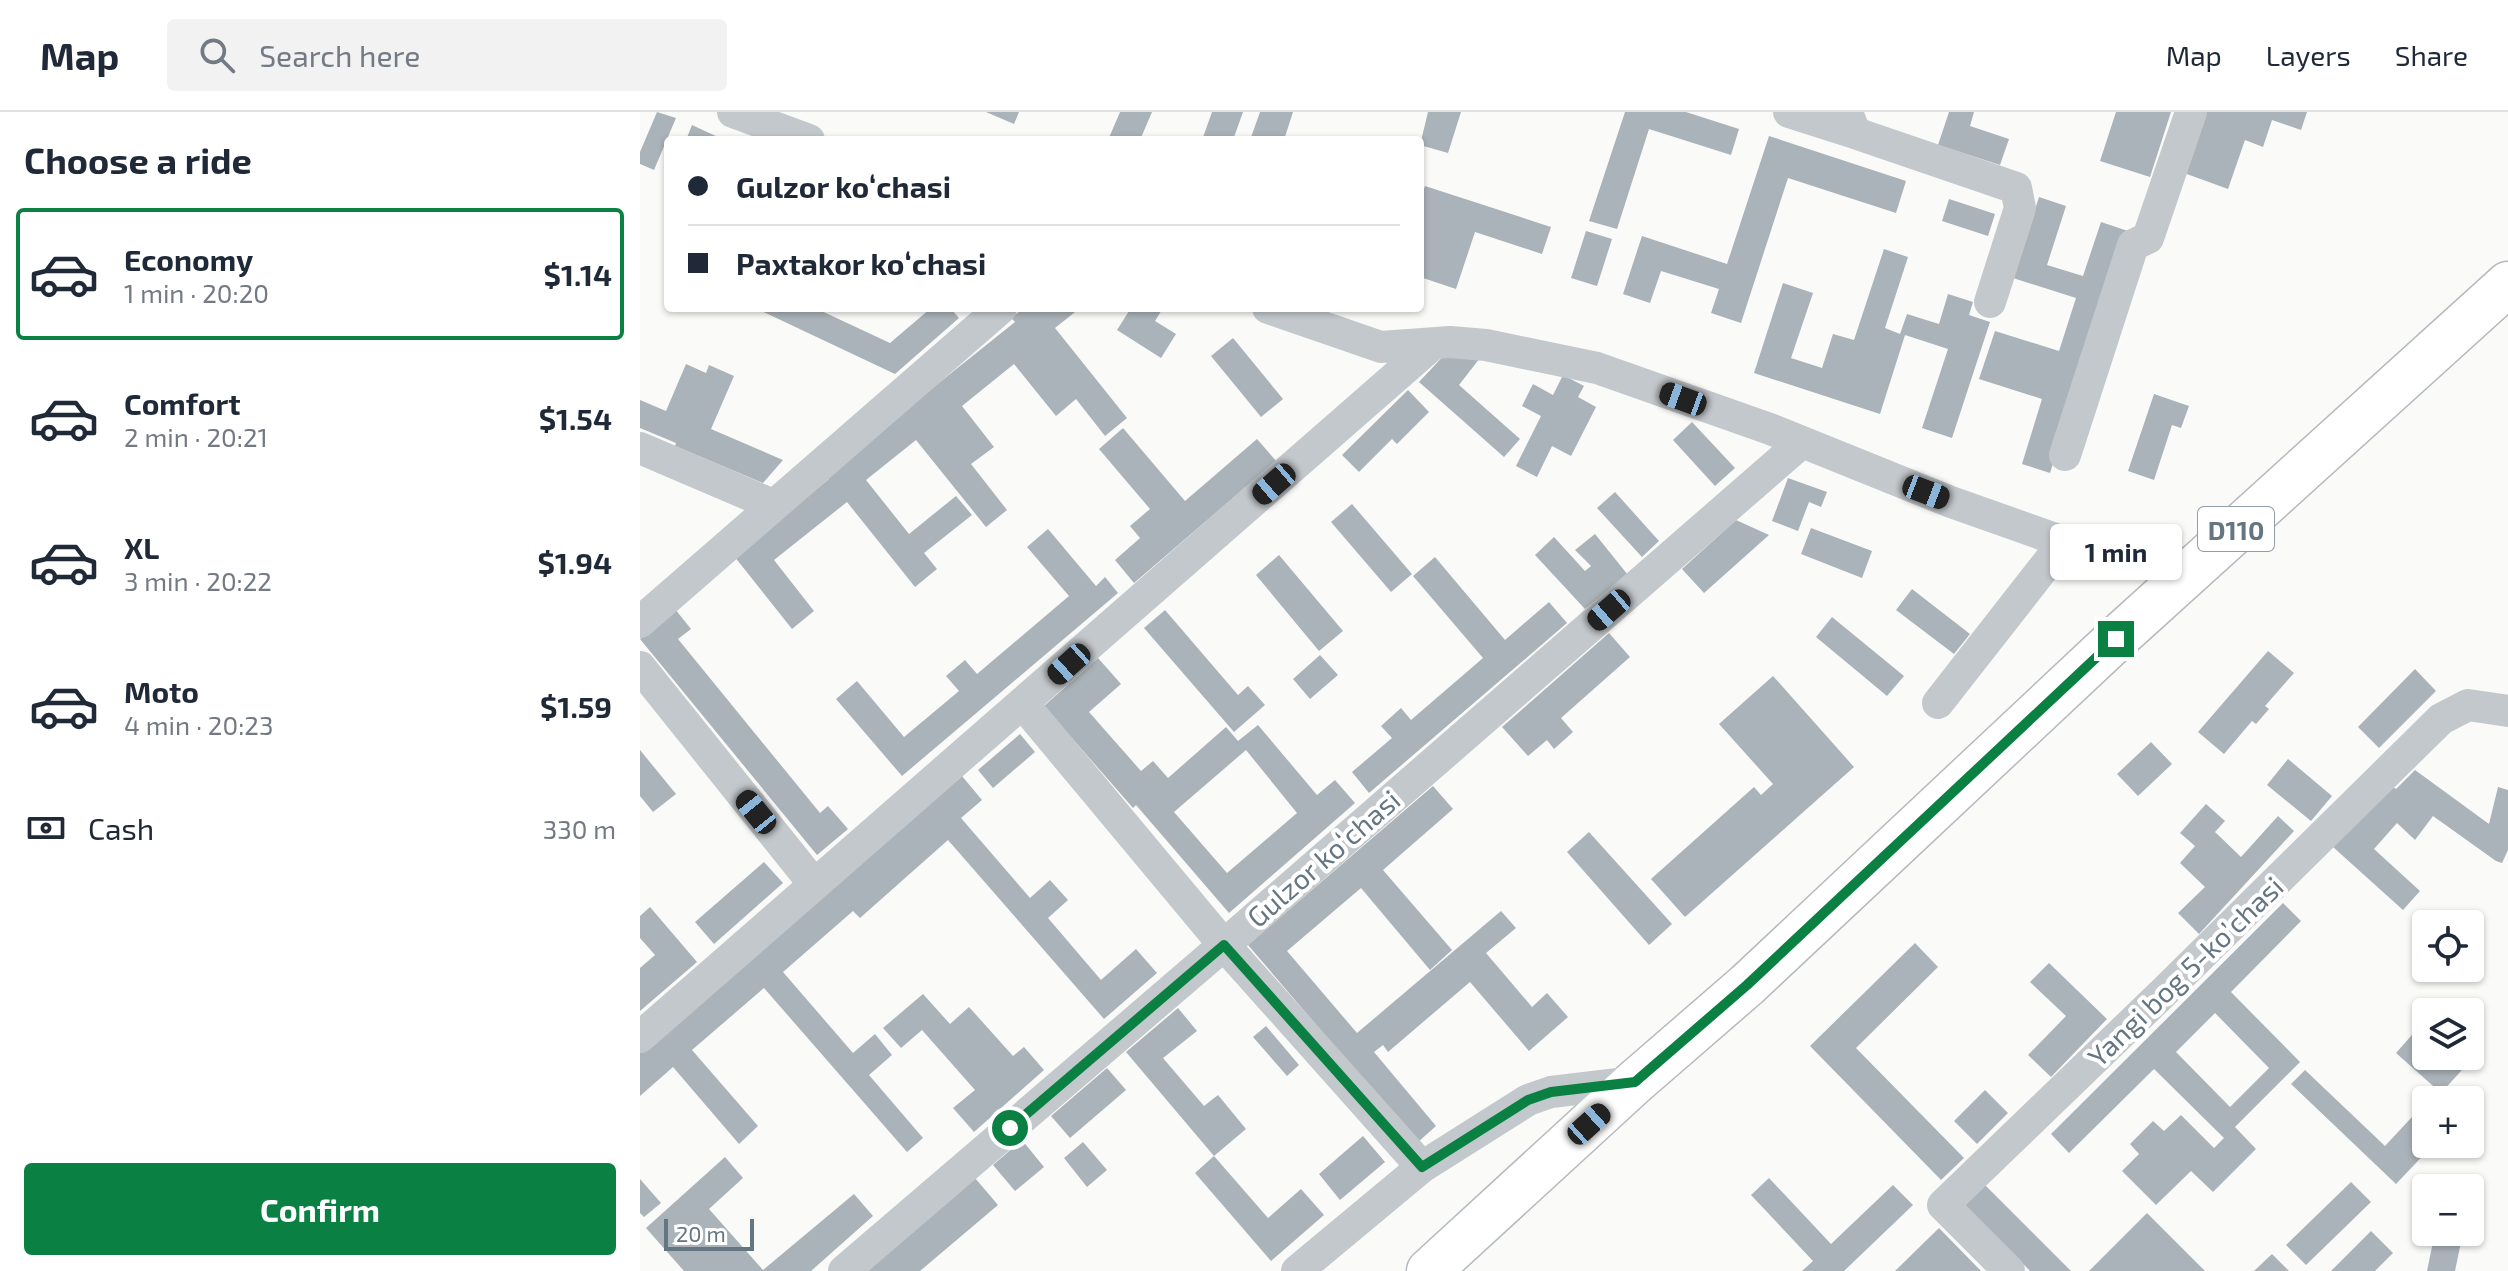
<!DOCTYPE html>
<meta charset="utf-8">
<style>
body{margin:0;font-family:"Exo 2",sans-serif;background:#f2f2f3;color:#1f2937;height:100vh;display:flex;flex-direction:column;font-size:30px;white-space:nowrap}
*{box-sizing:border-box;margin:0}
p{font-size:26px;color:#747a83}
.icon{flex:none;width:44px;height:44px;fill:none;stroke:currentColor;stroke-width:2;stroke-linecap:round;stroke-linejoin:round}
.map{position:relative;flex:1;overflow:hidden}
.details{display:flex;flex-direction:column;background:#fff;width:640px}
.details>*{flex:none}
.guide{position:absolute;left:24px;top:24px;width:760px;height:176px;border-radius:8px;box-shadow:0 2px 6px #0004;display:grid;align-content:center;height:176px;padding:0 24px;background:#fff}
.fabs{position:absolute;left:1772px;top:798px;display:grid;gap:16px}
.fabs a{display:grid;place-items:center;width:72px;height:72px;border-radius:8px;background:#fff;box-shadow:0 2px 6px #0004;font-size:40px}
.scale{position:absolute;left:24px;bottom:20px;width:90px;box-sizing:border-box;padding-left:8px;border:4px solid #657683;border-top:0;font-size:22px;line-height:28px;white-space:nowrap;color:#657683;-webkit-text-stroke:6px #fff;paint-order:stroke}
.end{position:absolute;width:36px;height:36px;margin:-18px;border:10px solid #0b8043;background:#fff;box-shadow:0 0 0 4px #fff}
.from{border-radius:50%}
.bubble{position:absolute;height:56px;border-radius:8px;background:#fff;box-shadow:0 2px 6px #0004;font-size:26px;font-weight:700;line-height:56px;text-align:center}
.car{position:absolute;width:24px;height:48px;margin:-24px -12px;border-radius:10px;box-shadow:0 0 6px 2px #0007;background:linear-gradient(#222 24%,#8ab4d8 0 40%,#222 0 76%,#8ab4d8 0 86%,#222 0)}
.guide b{display:flex;align-items:center;gap:28px;height:76px;font-size:30px}
.guide b+b{border-top:2px solid #e0e1e3}
.guide i{width:20px;height:20px;background:#1f2937}
ul{padding:0;list-style:none}
li{display:flex;align-items:center;gap:24px;height:132px;margin:0 16px 12px;padding:0 8px;border:4px solid transparent;border-radius:8px}
li div{flex:1}
li b{display:block;font-size:30px}
li em{font-style:normal;font-weight:700}
li.active{border-color:#0b8043}
li>.icon{width:72px;height:72px;stroke-width:1.5}
h2{padding:0 24px;font-size:36px;line-height:96px}
.pay{display:flex;align-items:center;gap:20px;height:88px;padding:0 24px;font-size:30px}
.pay p{margin-inline-start:auto}
.cta{display:flex;gap:16px;margin-top:auto;padding:16px 24px}
.cta a{flex:1;height:92px;border-radius:8px;background:#0b8043;color:#fff;font-size:32px;font-weight:700;line-height:92px;text-align:center}
header{display:flex;align-items:center;gap:48px;box-sizing:border-box;height:112px;padding:0 40px;background:#fff;border-bottom:2px solid #e0e1e3}
header strong{font-size:38px}
nav{display:flex;gap:44px;margin-inline-start:auto;font-size:28px}
.search{width:560px;height:72px;background:#f2f2f3;display:flex;align-items:center;gap:20px;box-sizing:border-box;padding:0 28px;border-radius:8px;color:#747a83;font-size:30px}
main{display:flex;flex:1;min-height:0}
.map>svg:first-child{display:block}
.building{fill:#aab3b9;fill-rule:evenodd}
.lines{fill:none;stroke-linecap:round;stroke-linejoin:round}
.primary-casing{stroke:#b5babe;stroke-width:47}
.minor{stroke:#c3c8cc;stroke-width:32}
.primary{stroke:#fff;stroke-width:44}
.route{stroke:#0b8043;stroke-width:10}
.labels{text-anchor:middle;dominant-baseline:central;stroke-width:8;stroke-linejoin:round;paint-order:stroke}
.shield{fill:#fff;stroke:#939fa8;stroke-width:2}
.shield-label{font-size:26px;font-weight:bold;fill:#657683}
.street-label{font-size:28px;fill:#657683;stroke:#fff}
</style>
<header>
<strong>Map</strong>
<div class="search"><svg class="icon" aria-label="search" viewBox="0 0 24 24"><circle cx="10" cy="10" r="6"/><path d="M15 15l6 6"/></svg>Search here</div>
<nav><a>Map</a><a>Layers</a><a>Share</a></nav>
</header>
<main>
<section class="details">
<h2>Choose a ride</h2>
<ul>
<li class="active"><svg class="icon" aria-label="car" viewBox="0 0 24 24"><path d="M5 17H2v-5l4-1 3-4h7l3 4 3 1v5h-3M9 17h6M6 11h13"/><circle cx="7" cy="17" r="2"/><circle cx="17" cy="17" r="2"/></svg><div><b>Economy</b><p>1 min · 20:20</p></div><em>$1.14</em></li>
<li><svg class="icon" aria-label="car" viewBox="0 0 24 24"><path d="M5 17H2v-5l4-1 3-4h7l3 4 3 1v5h-3M9 17h6M6 11h13"/><circle cx="7" cy="17" r="2"/><circle cx="17" cy="17" r="2"/></svg><div><b>Comfort</b><p>2 min · 20:21</p></div><em>$1.54</em></li>
<li><svg class="icon" aria-label="car" viewBox="0 0 24 24"><path d="M5 17H2v-5l4-1 3-4h7l3 4 3 1v5h-3M9 17h6M6 11h13"/><circle cx="7" cy="17" r="2"/><circle cx="17" cy="17" r="2"/></svg><div><b>XL</b><p>3 min · 20:22</p></div><em>$1.94</em></li>
<li><svg class="icon" aria-label="car" viewBox="0 0 24 24"><path d="M5 17H2v-5l4-1 3-4h7l3 4 3 1v5h-3M9 17h6M6 11h13"/><circle cx="7" cy="17" r="2"/><circle cx="17" cy="17" r="2"/></svg><div><b>Moto</b><p>4 min · 20:23</p></div><em>$1.59</em></li>
</ul>
<div class="pay"><svg class="icon" aria-label="cash" viewBox="0 0 24 24"><path d="M3 7h18v10H3z"/><circle cx="12" cy="12" r="2"/></svg>Cash<p>330 m</p></div>
<div class="cta"><a>Confirm</a></div>
</section>
<div class="map">
<svg width="1868" height="1159" viewBox="0 0 1868 1159">
<rect width="100%" height="100%" fill="#fafaf8"/>
<path class="building" d="M 17,0 L 36,6 L 14,58 L 0,52 L 0,40 Z
M 346,0 L 379,0 L 374,12 Z
M 480,0 L 512,0 L 500,28 L 468,28 Z
M 572,0 L 603,0 L 593,28 L 562,28 Z
M 620,0 L 653,0 L 644,28 L 610,28 Z
M 788,0 L 821,0 L 808,41 L 780,33 Z
M 985,0 L 1046,0 L 1099,17 L 1091,43 L 1009,17 L 977,117 L 949,109 Z
M 1309,0 L 1334,0 L 1330,14 L 1369,27 L 1360,53 L 1298,33 Z
M 1476,0 L 1531,0 L 1510,65 L 1460,49 Z
M 1565,0 L 1667,0 L 1661,18 L 1632,8 L 1623,35 L 1605,28 L 1588,77 L 1544,61 Z
M 52,13 L 78,25 L 77,28 L 46,28 Z
M 1129,24 L 1266,69 L 1256,101 L 1148,66 L 1101,211 L 1071,201 L 1079,177 L 1021,159 L 1010,191 L 983,182 L 1002,124 L 1087,152 Z
M 785,74 L 911,115 L 902,142 L 835,120 L 816,177 L 780,165 L 780,88 Z
M 1399,85 L 1426,94 L 1407,153 L 1443,164 L 1461,110 L 1488,119 L 1410,361 L 1382,352 L 1402,287 L 1339,267 L 1355,219 L 1419,239 L 1436,186 L 1373,166 Z
M 1309,87 L 1355,102 L 1348,124 L 1302,109 Z
M 946,119 L 972,127 L 957,174 L 931,166 Z
M 1244,137 L 1268,145 L 1245,216 L 1260,222 L 1267,202 L 1299,212 L 1308,182 L 1333,190 L 1329,203 L 1350,210 L 1312,326 L 1282,316 L 1308,237 L 1265,223 L 1240,302 L 1114,261 L 1143,171 L 1173,181 L 1151,246 L 1182,256 L 1193,222 L 1214,228 Z
M 115,196 L 175,196 L 250,231 L 291,196 L 310,196 L 319,206 L 255,262 Z
M 384,196 L 440,196 L 415,216 L 487,306 L 465,324 L 436,287 L 416,304 L 374,252 L 322,294 L 354,335 L 331,352 L 367,398 L 346,415 L 276,328 L 226,368 L 269,422 L 316,384 L 332,403 L 284,441 L 297,457 L 275,475 L 207,390 L 134,448 L 174,499 L 152,517 L 94,444 L 189,367 L 185,362 L 375,210 L 371,206 Z
M 491,196 L 523,196 L 515,209 L 536,222 L 521,246 L 477,218 Z
M 593,226 L 643,287 L 621,305 L 571,244 Z
M 809,238 L 840,246 L 819,273 L 880,327 L 864,345 L 779,270 Z
M 46,252 L 66,261 L 69,253 L 94,264 L 71,317 L 143,348 L 123,371 L 35,334 L 36,331 L 0,316 L 0,288 L 26,299 Z
M 923,263 L 944,274 L 938,285 L 956,295 L 931,344 L 912,334 L 897,365 L 876,354 L 901,304 L 882,294 L 893,272 L 913,283 Z
M 768,278 L 789,300 L 757,332 L 752,327 L 719,360 L 702,343 Z
M 1514,282 L 1549,294 L 1541,316 L 1532,313 L 1514,368 L 1488,359 Z
M 1052,310 L 1095,356 L 1075,374 L 1033,328 Z
M 483,316 L 545,389 L 617,327 L 636,349 L 494,471 L 475,448 L 500,426 L 490,414 L 510,397 L 459,337 Z
M 1148,366 L 1187,380 L 1181,395 L 1169,390 L 1158,419 L 1132,409 Z
M 975,380 L 1019,429 L 1002,445 L 957,396 Z
M 712,392 L 772,462 L 751,480 L 691,410 Z
M 1096,408 L 1129,423 L 1064,481 L 1042,457 Z
M 1171,416 L 1232,439 L 1222,466 L 1161,442 Z
M 408,417 L 456,474 L 465,465 L 478,481 L 262,664 L 196,587 L 217,569 L 264,625 L 319,579 L 306,564 L 325,548 L 337,562 L 429,484 L 387,435 Z
M 955,422 L 988,463 L 945,497 L 895,443 L 914,425 L 945,459 L 951,454 L 935,438 Z
M 639,443 L 703,519 L 679,539 L 616,463 Z
M 795,445 L 865,528 L 909,490 L 927,511 L 729,681 L 712,660 L 752,626 L 741,614 L 761,596 L 771,608 L 843,546 L 773,464 Z
M 1272,477 L 1330,522 L 1314,542 L 1256,498 Z
M 35,497 L 51,517 L 38,527 L 180,701 L 188,694 L 208,717 L 177,743 L 0,527 Z
M 525,498 L 598,583 L 608,574 L 625,593 L 594,620 L 504,516 Z
M 1192,505 L 1264,564 L 1247,584 L 1176,525 Z
M 969,521 L 990,545 L 921,606 L 933,620 L 914,637 L 907,628 L 888,644 L 862,615 Z
M 1628,539 L 1654,561 L 1625,594 L 1629,597 L 1616,612 L 1612,609 L 1584,642 L 1558,620 Z
M 680,543 L 698,563 L 670,587 L 653,567 Z
M 458,546 L 481,572 L 449,600 L 501,659 L 513,649 L 528,666 L 586,615 L 598,629 L 618,613 L 677,683 L 695,668 L 715,691 L 589,801 L 496,693 L 493,696 L 404,594 ZM 606,638 L 657,701 L 587,761 L 534,700 Z
M 1775,557 L 1796,579 L 1739,636 L 1718,615 Z
M 1133,564 L 1214,655 L 1045,805 L 1011,767 L 1114,675 L 1121,683 L 1133,672 L 1079,612 Z
M 380,622 L 395,640 L 353,676 L 338,658 Z
M 1511,630 L 1532,652 L 1498,684 L 1477,662 Z
M 0,638 L 36,682 L 13,700 L 0,684 Z
M 1648,647 L 1692,684 L 1671,709 L 1627,673 Z
M 1775,658 L 1849,712 L 1858,675 L 1868,678 L 1868,738 L 1862,751 L 1856,749 L 1793,704 L 1775,728 L 1757,711 L 1734,737 L 1780,779 L 1763,798 L 1693,735 L 1750,673 L 1756,677 Z
M 322,664 L 342,688 L 321,706 L 390,786 L 410,768 L 428,788 L 408,806 L 461,868 L 496,837 L 517,861 L 464,907 L 308,728 L 220,806 L 213,799 L 143,860 L 213,941 L 235,922 L 252,943 L 229,963 L 283,1026 L 267,1040 L 124,876 L 52,938 L 118,1014 L 99,1032 L 33,955 L 0,984 L 0,938 Z
M 793,674 L 813,697 L 743,758 L 812,838 L 790,858 L 721,776 L 647,839 L 717,921 L 861,799 L 876,816 L 846,841 L 892,895 L 907,881 L 928,905 L 889,939 L 830,870 L 748,940 L 743,933 L 734,940 L 796,1014 L 777,1031 L 608,833 Z
M 1566,692 L 1585,709 L 1575,720 L 1601,745 L 1638,704 L 1654,719 L 1559,822 L 1538,801 L 1565,775 L 1540,751 L 1555,734 L 1540,721 Z
M 949,720 L 1032,812 L 1009,833 L 927,740 Z
M 124,750 L 143,771 L 74,832 L 55,810 Z
M 1643,791 L 1661,809 L 1591,880 L 1660,950 L 1595,1015 L 1616,1037 L 1573,1080 L 1551,1059 L 1516,1093 L 1482,1059 L 1499,1042 L 1490,1032 L 1513,1009 L 1524,1019 L 1541,1003 L 1574,1036 L 1584,1026 L 1514,957 L 1429,1041 L 1411,1022 ZM 1575,901 L 1629,956 L 1590,995 L 1536,940 Z
M 10,795 L 57,850 L 0,899 L 0,856 L 15,843 L 0,826 L 0,804 Z
M 1275,831 L 1298,855 L 1216,936 L 1324,1046 L 1301,1068 L 1170,934 Z
M 1409,851 L 1467,907 L 1411,965 L 1388,943 L 1426,904 L 1390,870 Z
M 283,882 L 310,912 L 329,895 L 373,944 L 384,935 L 404,958 L 334,1020 L 313,996 L 335,978 L 282,918 L 261,936 L 243,916 Z
M 538,896 L 557,919 L 523,946 L 564,994 L 578,983 L 606,1017 L 574,1044 L 486,940 Z
M 1786,907 L 1786,944 L 1826,944 L 1831,948 L 1801,981 L 1756,941 Z
M 626,914 L 659,953 L 647,964 L 613,925 Z
M 467,956 L 486,978 L 430,1026 L 411,1004 Z
M 1665,958 L 1745,1034 L 1784,992 L 1786,1032 L 1794,1032 L 1756,1072 L 1651,972 Z
M 1345,978 L 1368,1001 L 1337,1032 L 1314,1009 Z
M 723,1024 L 745,1050 L 700,1088 L 679,1062 Z
M 382,1028 L 404,1055 L 375,1079 L 353,1053 Z
M 443,1030 L 467,1058 L 447,1075 L 424,1046 Z
M 574,1044 L 628,1106 L 661,1077 L 684,1103 L 631,1149 L 555,1061 Z
M 85,1045 L 103,1066 L 69,1097 L 123,1158 L 214,1082 L 233,1104 L 171,1159 L 44,1159 L 6,1116 Z
M 335,1066 L 358,1093 L 280,1159 L 225,1159 Z
M 1129,1066 L 1191,1132 L 1253,1073 L 1273,1093 L 1204,1159 L 1162,1159 L 1173,1149 L 1111,1083 Z
M 0,1067 L 21,1091 L 4,1105 L 0,1101 Z
M 1711,1070 L 1731,1090 L 1666,1153 L 1646,1133 Z
M 1343,1071 L 1431,1159 L 1390,1159 L 1323,1091 Z
M 1507,1101 L 1565,1159 L 1449,1159 Z
M 1299,1116 L 1341,1159 L 1255,1159 Z
M 1731,1119 L 1753,1141 L 1735,1159 L 1691,1159 Z
M 1795,1120 L 1823,1120 L 1815,1159 L 1787,1159 Z
M 1632,1142 L 1649,1159 L 1614,1159 Z"/>
<g class="lines">
<g class="primary-casing">
<path id="primary" d="M 789,1159 L 995,970 L 1107,873 L 1476,527 L 1868,172"/>
</g>
<path class="minor" d="M 93,0 L 169,28
M 1149,0 L 1215,21
M 1207,0 L 1215,21 L 1376,76 L 1380,96 L 1350,190
M 628,196 L 741,235 L 810,230 L 846,233 L 957,256 L 1130,317 L 1311,390 L 1424,430 L 1298,591
M 0,336 L 133,393
M 1425,343 L 1493,133 L 1508,126 L 1551,0
M 0,510 L 361,196
M 0,555 L 174,772
M 383,592 L 584,833 L 782,1055
M 0,925 L 793,232
M 204,1159 L 584,833 L 1161,331
M 657,1159 L 782,1055 L 888,988 L 911,980 L 995,970
M 1369,1159 L 1303,1093 L 1526,878 L 1801,607 L 1828,593 L 1868,599"/>
<use href="#primary" class="primary"/>
</g>
<g class="lines">
<path class="route" d="M 370,1016 L 584,833 L 782,1055 L 888,988 L 911,980 L 995,970 L 1107,873 L 1476,527"/>
</g>
<g class="labels">
<rect class="shield" x="1558" y="395" width="76" height="44" rx="6"/>
<g class="shield-label">
<text x="1596" y="417">D110</text>
</g>
<g class="street-label">
<text transform="translate(683 746) rotate(-41)">Gulzor koʻchasi</text>
<text transform="translate(1545 859) rotate(-44)">Yangi bog 5-koʼchasi</text>
</g>
</g>
</svg>
<div class="fabs">
<a><svg class="icon" aria-label="locate" viewBox="0 0 24 24"><circle cx="12" cy="12" r="6"/><path d="M12 2v4M12 18v4M2 12h4M18 12h4"/></svg></a>
<a><svg class="icon" aria-label="layers" viewBox="0 0 24 24"><path d="M12 4l9 5-9 5-9-5zM3 14l9 5 9-5"/></svg></a>
<a>+</a>
<a>−</a>
</div>
<div class="scale">20 m</div>
<i class="end from" style="left:370px;top:1016px"></i>
<i class="end" style="left:1476px;top:527px"></i>
<div class="bubble" style="left:1410px;top:412px;width:132px">1 min</div>
<i class="car" style="left:1043px;top:287px;rotate:290deg"></i>
<i class="car" style="left:634px;top:372px;rotate:229deg"></i>
<i class="car" style="left:1286px;top:380px;rotate:111deg"></i>
<i class="car" style="left:969px;top:498px;rotate:229deg"></i>
<i class="car" style="left:429px;top:552px;rotate:228deg"></i>
<i class="car" style="left:116px;top:700px;rotate:321deg"></i>
<i class="car" style="left:949px;top:1012px;rotate:48deg"></i>
<div class="guide">
<b><i class="from"></i>Gulzor koʻchasi</b>
<b><i></i>Paxtakor koʻchasi</b>
</div>
</div>
</main>
